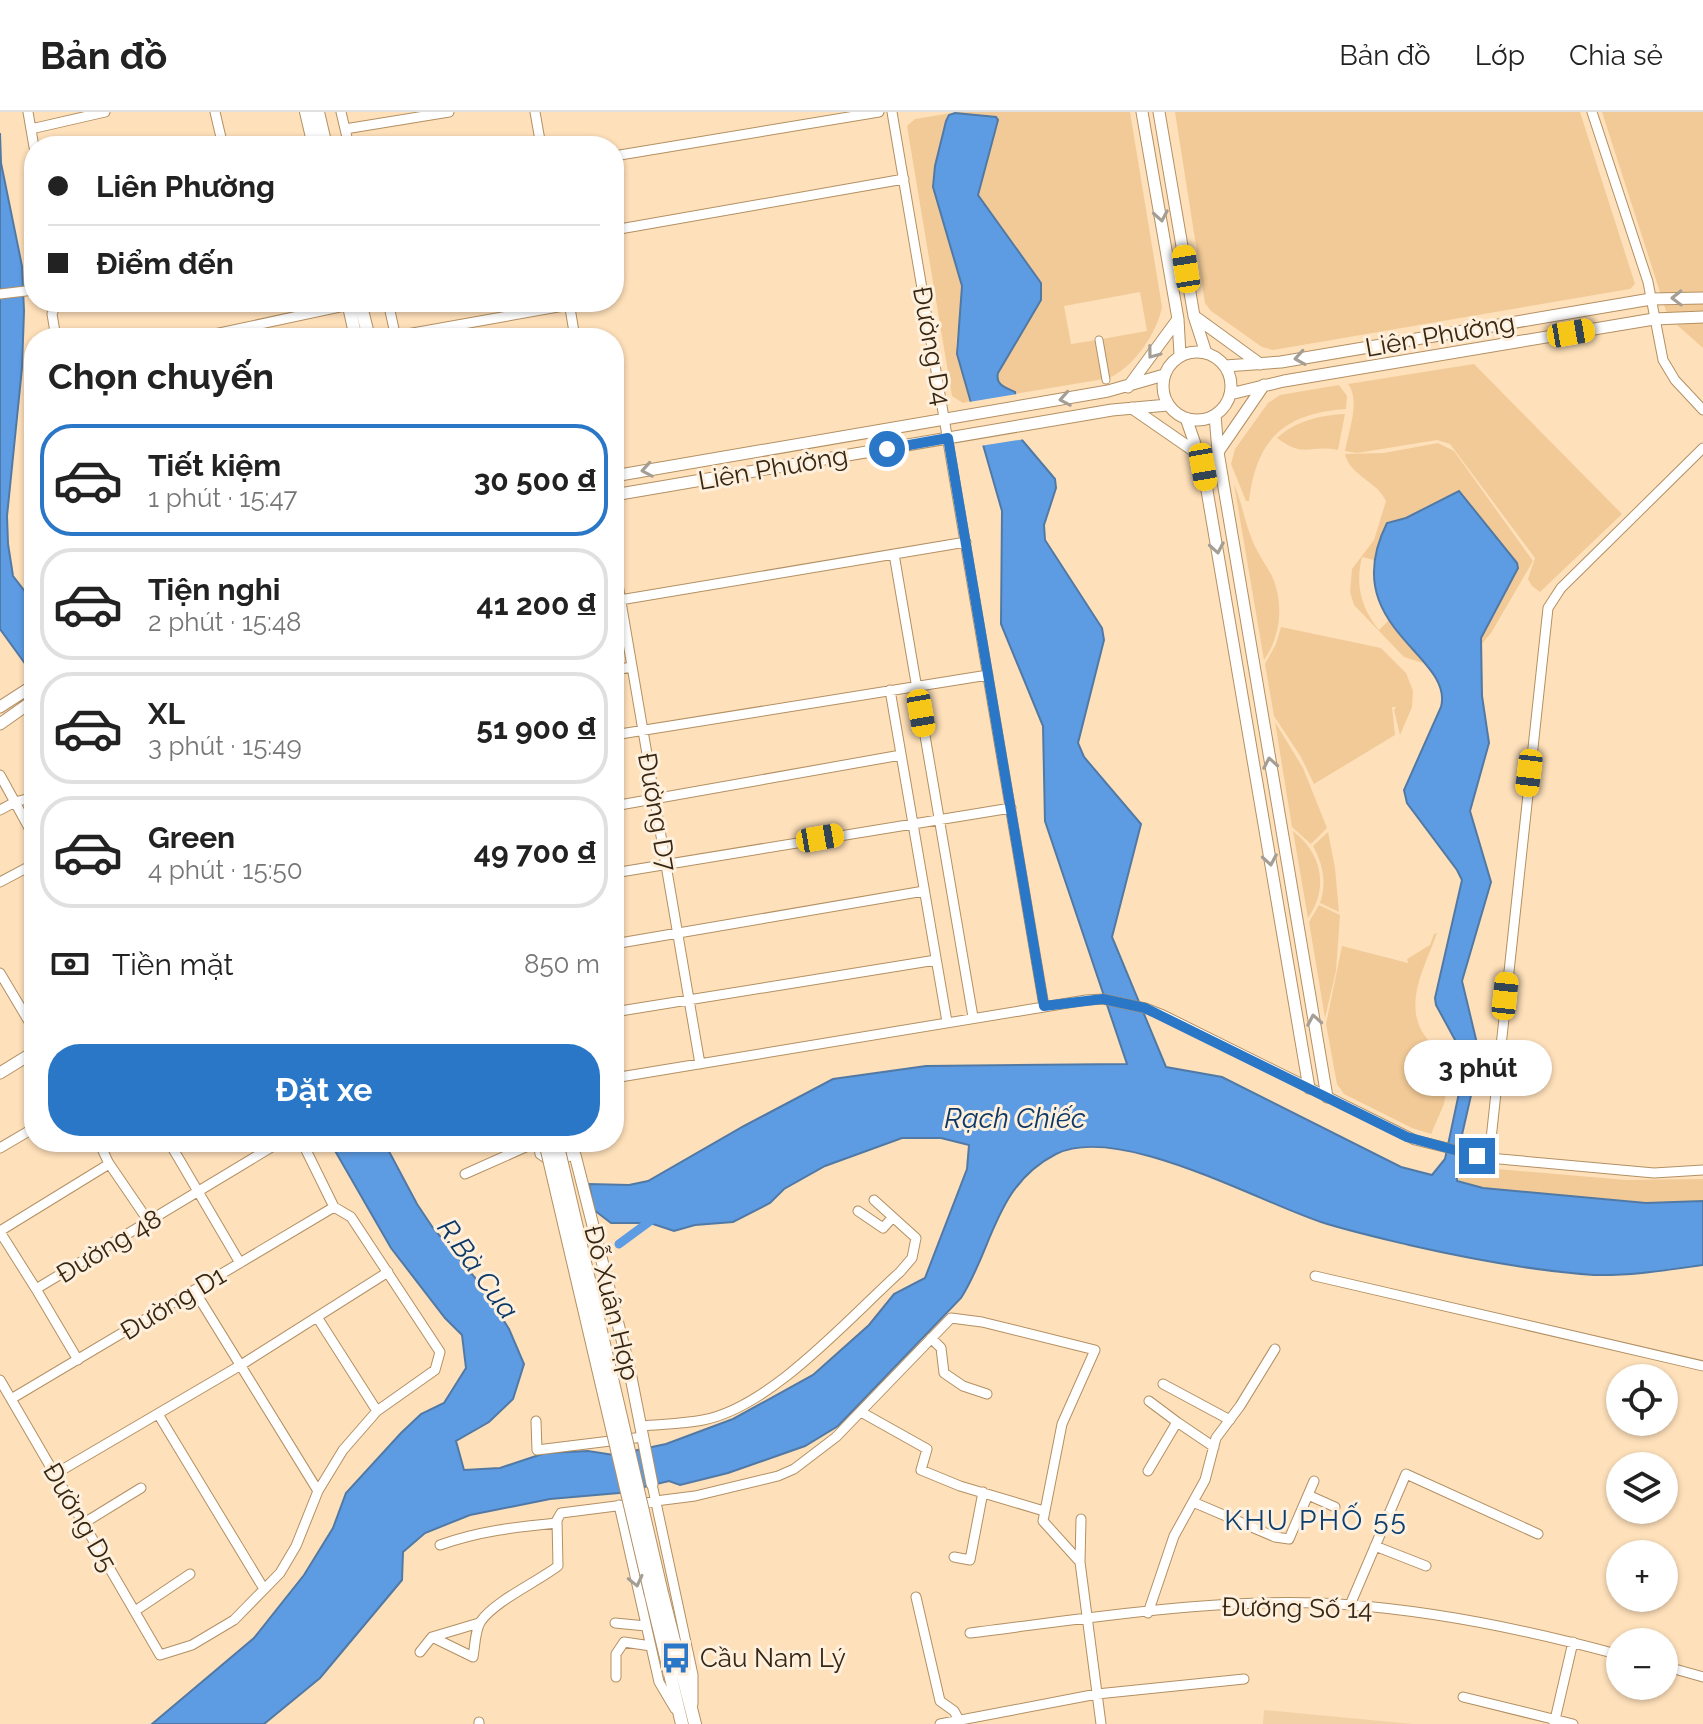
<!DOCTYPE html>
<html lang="vi">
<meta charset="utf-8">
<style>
body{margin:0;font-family:Raleway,sans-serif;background:#f2f2f2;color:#222;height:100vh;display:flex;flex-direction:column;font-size:30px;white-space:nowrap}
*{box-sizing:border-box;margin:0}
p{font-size:26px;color:#767676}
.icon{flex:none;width:44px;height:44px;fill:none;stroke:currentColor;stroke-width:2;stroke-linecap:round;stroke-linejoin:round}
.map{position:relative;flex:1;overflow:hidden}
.side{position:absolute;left:24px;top:216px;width:600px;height:824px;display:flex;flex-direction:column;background:#fff;border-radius:32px;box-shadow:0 2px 6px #0004}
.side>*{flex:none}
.banner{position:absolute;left:24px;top:24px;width:600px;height:176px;border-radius:32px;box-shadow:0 2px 6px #0004;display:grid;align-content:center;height:176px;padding:0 24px;background:#fff}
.tools{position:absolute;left:1606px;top:1252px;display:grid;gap:16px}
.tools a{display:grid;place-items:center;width:72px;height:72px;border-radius:50%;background:#fff;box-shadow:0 2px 6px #0004;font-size:40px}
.end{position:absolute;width:36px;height:36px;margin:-18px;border:10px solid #2b77c7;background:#fff;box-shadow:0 0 0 4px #fff}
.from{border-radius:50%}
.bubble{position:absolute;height:56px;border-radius:28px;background:#fff;box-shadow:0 2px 6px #0004;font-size:26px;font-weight:700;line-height:56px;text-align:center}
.car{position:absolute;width:24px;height:48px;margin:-24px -12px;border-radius:10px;box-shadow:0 0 6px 2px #0007;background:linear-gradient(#f5c518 24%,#345 0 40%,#f5c518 0 76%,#345 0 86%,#f5c518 0)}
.banner b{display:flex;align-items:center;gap:28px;height:76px;font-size:30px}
.banner b+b{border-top:2px solid #e0e0e0}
.banner i{width:20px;height:20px;background:#222}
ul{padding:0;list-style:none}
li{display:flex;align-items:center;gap:24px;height:112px;margin:0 16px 12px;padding:0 8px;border:4px solid #e0e0e0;border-radius:32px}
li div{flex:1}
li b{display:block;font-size:30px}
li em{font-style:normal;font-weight:700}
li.current{border-color:#2b77c7}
li>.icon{width:72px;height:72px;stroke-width:1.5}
h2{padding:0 24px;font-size:36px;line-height:96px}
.pay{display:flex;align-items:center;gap:20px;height:88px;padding:0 24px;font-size:30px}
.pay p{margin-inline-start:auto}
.cta{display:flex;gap:16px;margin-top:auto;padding:16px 24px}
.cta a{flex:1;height:92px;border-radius:32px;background:#2b77c7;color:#fff;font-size:32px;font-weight:700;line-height:92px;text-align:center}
header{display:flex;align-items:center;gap:48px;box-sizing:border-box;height:112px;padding:0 40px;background:#fff;border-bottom:2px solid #e0e0e0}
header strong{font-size:38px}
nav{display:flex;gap:44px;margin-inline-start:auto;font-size:28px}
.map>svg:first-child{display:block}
.built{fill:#f2d1a7}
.green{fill:#f2ca97}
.water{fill:#5d9ce3;stroke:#5179a5;stroke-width:2}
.pier{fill:#fee0ba}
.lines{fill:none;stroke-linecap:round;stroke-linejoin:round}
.canal{stroke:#5d9ce3;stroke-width:9}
.pedestrian-casing{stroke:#b39063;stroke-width:9}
.minor-casing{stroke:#b39063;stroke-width:11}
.tertiary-casing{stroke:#b39063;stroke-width:13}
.secondary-casing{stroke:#b39063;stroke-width:14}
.pedestrian{stroke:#fff;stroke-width:7}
.minor{stroke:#fff;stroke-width:9}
.tertiary{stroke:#fff;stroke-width:11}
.secondary{stroke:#fff;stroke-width:12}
.secondary-bridge-casing{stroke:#b39063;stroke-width:14;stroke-linecap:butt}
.secondary-bridge{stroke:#fff;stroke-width:12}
.oneway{stroke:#a49e95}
.route{stroke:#2b77c7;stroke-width:10}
.labels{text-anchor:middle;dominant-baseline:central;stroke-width:6;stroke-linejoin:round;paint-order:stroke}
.street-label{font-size:26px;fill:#352714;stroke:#fff0dd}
.poi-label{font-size:26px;fill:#352714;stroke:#fff0dd;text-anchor:start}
.water-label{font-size:28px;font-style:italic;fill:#0c3967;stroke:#fff0dd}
.neighbourhood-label{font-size:28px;letter-spacing:2px;fill:#0d3e70;stroke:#fff0dd}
</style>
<header>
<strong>Bản đồ</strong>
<nav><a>Bản đồ</a><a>Lớp</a><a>Chia sẻ</a></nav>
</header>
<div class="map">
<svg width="1703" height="1612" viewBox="0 0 1703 1612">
<rect width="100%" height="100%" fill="#fee0ba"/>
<path class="built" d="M 1264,1598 L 1413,1612 L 1263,1612 Z"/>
<path class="green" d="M 958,0 L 1130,0 L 1162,195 C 1157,221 1134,255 1109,266 L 1102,227 L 1147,219 L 1140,180 L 1064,194 L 1071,232 L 1097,228 L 1104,267 L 1015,282 L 998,270 L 998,261 L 1041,188 L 1042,176 L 978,83 L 997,6 L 957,1 L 949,3 L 946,9 L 933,75 L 963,178 L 956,233 L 971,289 L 963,291 L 952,284 L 907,14 L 915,7 Z
M 1175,0 L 1580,0 L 1635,172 L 1630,177 L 1273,238 L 1262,235 L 1211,199 L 1205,191 Z
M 1602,0 L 1703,0 L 1703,236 L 1668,205 Z
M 1474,252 L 1622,402 L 1540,480 L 1532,474 L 1528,467 L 1535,446 L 1450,332 L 1437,328 L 1357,341 L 1345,339 C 1348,320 1361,289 1348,272 Z
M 1339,273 L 1347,284 L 1346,297 C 1284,301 1256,328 1249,389 L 1246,389 L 1231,352 L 1235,337 L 1268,291 L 1280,283 Z
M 1345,302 L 1338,338 C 1309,332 1305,347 1277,326 C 1295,309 1321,303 1345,302 Z
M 1438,331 L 1454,339 L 1533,449 L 1491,521 L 1481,533 L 1482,522 L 1517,458 L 1517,451 L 1459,379 L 1406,406 L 1387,411 L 1374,448 L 1362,445 C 1355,473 1361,496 1379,518 L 1389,508 L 1423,551 L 1404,545 L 1354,493 L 1350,480 L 1352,457 L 1374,428 L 1386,389 C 1377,369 1350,364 1345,342 L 1384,341 Z
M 1234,372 C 1242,391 1244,407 1251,425 C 1256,439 1265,451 1272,464 C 1284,491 1281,524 1264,548 Z
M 1281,515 L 1381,536 L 1406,561 L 1413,579 L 1412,595 L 1400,623 L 1394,598 L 1396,595 L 1392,595 L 1395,623 L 1314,672 L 1301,645 L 1274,604 L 1265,552 L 1276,532 Z
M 1275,610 L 1303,656 L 1327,716 L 1311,732 L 1292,715 Z
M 1293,719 C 1322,741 1329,776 1308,806 Z
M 1328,720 L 1335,756 L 1339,800 L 1320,791 C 1327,771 1323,752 1313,734 Z
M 1319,793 L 1340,803 L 1336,859 L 1325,906 L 1309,810 Z
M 1437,821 C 1426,853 1402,892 1425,924 C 1433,935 1445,941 1451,952 L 1444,992 L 1431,1022 L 1412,1016 L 1344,982 L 1337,972 L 1326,912 L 1342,834 L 1408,851 L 1407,847 L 1430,833 L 1434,822 Z
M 1456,1048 L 1486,1056 L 1626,1068 L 1703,1067 L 1703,1089 L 1646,1091 L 1483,1076 L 1457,1069 Z"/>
<path class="water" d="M 955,1 L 996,5 L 998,8 L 978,83 L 1041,171 L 1041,188 L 998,261 C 995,273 1006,276 1015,280 L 1022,328 L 1055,367 L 1056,376 L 1044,413 L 1045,428 L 1102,516 L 1104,528 L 1078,631 L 1084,645 L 1141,712 L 1112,825 L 1166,955 L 1222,965 L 1401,1055 L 1432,1063 L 1445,1047 L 1466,948 L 1436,893 L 1435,886 L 1462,768 L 1457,758 L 1407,691 L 1404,678 L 1441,595 C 1455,543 1335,515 1387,411 L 1406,406 L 1459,379 L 1517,451 L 1518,456 L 1481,526 L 1482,584 L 1489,631 L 1470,699 L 1491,770 L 1462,869 L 1480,944 L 1456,1049 L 1457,1069 L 1483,1076 L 1646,1091 L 1703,1089 L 1703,1153 C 1667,1158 1631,1164 1594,1163 C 1536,1159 1466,1146 1409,1133 C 1380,1126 1349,1119 1321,1110 C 1257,1089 1119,1011 1056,1042 C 995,1073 993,1136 961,1186 L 838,1314 L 805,1334 L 728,1361 L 680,1373 L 669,1369 L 619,1381 L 550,1387 L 470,1403 L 425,1421 L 403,1440 L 402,1468 L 320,1566 L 264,1612 L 152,1612 L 254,1526 L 304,1463 L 333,1416 L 346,1381 L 401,1321 L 421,1302 L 444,1291 L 466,1256 L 462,1223 L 445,1206 L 391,1136 L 330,1030 L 384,1030 L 417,1092 L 433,1116 L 482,1174 L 509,1217 L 524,1252 L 513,1287 L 489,1310 L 456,1329 L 464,1358 L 500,1356 L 545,1341 L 588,1339 L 614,1343 L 666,1332 L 733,1307 L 813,1263 L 869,1213 L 894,1182 L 925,1166 L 967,1057 L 969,1033 L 941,1026 L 902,1026 L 825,1054 L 784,1077 L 770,1091 L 733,1110 L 695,1113 L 674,1119 L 650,1111 L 611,1111 L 594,1098 L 589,1072 L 629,1073 L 648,1069 L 744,1014 L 833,967 L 926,954 L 1127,952 L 1045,709 L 1043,614 L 1001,512 L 1002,399 L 957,242 L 962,174 L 933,75 L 935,54 L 946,9 L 949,3 Z
M 0,21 L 1,51 L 22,154 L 24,199 L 22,256 L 7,404 L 8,432 L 13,464 L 34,491 L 34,564 L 0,517 Z"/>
<path class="pier" d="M 1017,282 L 1025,327 L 980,334 L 969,290 Z"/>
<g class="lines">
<path class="canal" d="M 619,1132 L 657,1104"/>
<g class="pedestrian-casing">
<path id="pedestrian" d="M 1099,228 L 1106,268"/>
</g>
<g class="minor-casing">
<path id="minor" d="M 28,0 L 34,35
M 215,0 L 223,34
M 341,0 L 349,34
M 535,0 L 541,34
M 892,0 L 1044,894
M 1592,0 L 1648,170 L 1663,248 L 1675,268 L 1703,298
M 31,17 L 105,0
M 345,17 L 449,0
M 614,44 L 879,0
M 614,118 L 904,67
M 0,182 L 34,178
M 388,190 L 396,226
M 569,190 L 575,226
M 396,224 L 569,193
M 56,226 L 52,202 L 57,190
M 196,226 L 349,193
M 894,442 L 973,905
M 614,449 L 700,952
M 614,489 L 966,430
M 614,558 L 632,555
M 890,578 L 947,910
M 614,623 L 988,563
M 0,663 L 34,725
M 614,694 L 901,643
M 0,698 L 15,690 L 34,685
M 614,761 L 1011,696
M 0,770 L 34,752
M 614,832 L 924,779
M 0,861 L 34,918
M 614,900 L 936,848
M 614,966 L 1086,888 L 1103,887 L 1145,896 L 1163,903 L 1415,1028 L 1489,1046 L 1654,1061 L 1703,1058
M 169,1030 L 240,1151
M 538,1030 L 540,1042 L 550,1049 L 575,1043 L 572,1030
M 0,1036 L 34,1016
M 1489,1046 L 1548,496 L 1561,476 L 1703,336
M 108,1050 L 149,1110
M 465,1062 L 537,1030
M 858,1099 L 883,1116 L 892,1106
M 0,1119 L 109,1052 L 99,1030
M 0,1120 L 36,1177 L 280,1030
M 1315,1164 L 1703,1254
M 36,1177 L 78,1248
M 194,1178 L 318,1379
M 317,1205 L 377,1299
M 931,1226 L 941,1236 L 944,1261 L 963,1274 L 987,1282
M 0,1268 L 160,1543 L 192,1533 L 234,1508 L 280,1461 L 296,1434 L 318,1379 L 343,1338 L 377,1299 L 435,1258 L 440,1240 L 351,1105 L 334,1095 L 304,1034 L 305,1030
M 1163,1272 L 1230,1308
M 11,1287 L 334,1095
M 1149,1289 L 1177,1310
M 861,1300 L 927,1337 L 921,1358 L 960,1374 L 1044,1399
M 158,1302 L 264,1477
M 536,1309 L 537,1338 L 643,1325
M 641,1314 C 661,1312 683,1312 703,1308 C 771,1295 848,1207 900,1160 L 912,1146 L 916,1126 L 874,1088
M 1148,1359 L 1177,1310 L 1214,1335
M 55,1362 L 241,1253 L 388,1160
M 652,1372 L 693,1563 L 693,1592
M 1308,1383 L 1335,1395
M 1193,1390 L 1275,1425 L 1289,1427 L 1314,1369
M 619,1393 L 659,1570 L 675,1597
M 84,1411 L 141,1376
M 440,1433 C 479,1419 516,1415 557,1411
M 1375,1434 L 1426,1454
M 954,1445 L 970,1448 L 983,1380
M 1080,1450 L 1081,1407
M 916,1485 L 940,1589 L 954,1599 L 959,1608
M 1350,1493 L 1406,1362 L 1538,1422
M 135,1499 L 190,1462
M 1148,1501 L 1174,1424 L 1205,1368 L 1216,1326 L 1240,1294 L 1275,1237
M 615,1511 L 646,1514
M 970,1521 C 1092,1506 1228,1483 1351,1493 C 1443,1500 1532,1519 1620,1543
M 432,1525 L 473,1545 C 475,1535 475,1517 481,1509 C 495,1489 537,1470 558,1454 L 557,1408 L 561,1401 L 695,1384 L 778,1364 L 794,1357 L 836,1325 L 951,1206 L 982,1210 L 1095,1238 L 1062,1312 L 1043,1409 L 1080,1450 L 1101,1612
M 420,1540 L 432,1525 L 479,1511
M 1664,1554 L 1703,1565
M 616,1565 L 616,1542 L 624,1530 L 651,1534
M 1463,1585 L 1573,1612
M 479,1612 L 479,1610
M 940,1612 L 1097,1582 L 1244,1567
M 1554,1612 L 1573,1530"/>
</g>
<g class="tertiary-casing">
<path id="tertiary" d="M 1142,0 L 1178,207 L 1180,243
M 1159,0 L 1194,204 L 1206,241
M 1194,204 L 1260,252
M1163 274a34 34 0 1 1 68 0a34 34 0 1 1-68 0Z
M 1225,254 L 1281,250 L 1651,187 L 1703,186
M 1128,275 L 1178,207
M 1230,282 L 1284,269 L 1654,207 L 1703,205
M 1132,296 L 1200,343
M 1215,303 L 1218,340 L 1327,985
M 1186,306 L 1203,355 L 1309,976
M 1218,340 L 1264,273
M 614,364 L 1108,279 L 1164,263
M 614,383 L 1112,298 L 1168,293
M 0,595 L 34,573
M 0,612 L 34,588
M 0,961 L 34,940
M 575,1043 L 629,1255 L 652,1372"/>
</g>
<g class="secondary-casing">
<path id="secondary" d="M 306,0 L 314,34
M 318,0 L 326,34
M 348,190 L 356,226
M 360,190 L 369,226
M 662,1481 L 695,1612
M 651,1483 L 682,1612"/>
</g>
<use href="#pedestrian" class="pedestrian"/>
<use href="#minor" class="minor"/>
<use href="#tertiary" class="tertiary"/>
<use href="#secondary" class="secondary"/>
<g class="secondary-bridge-casing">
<path id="secondary-bridge" d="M 545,1030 L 651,1483
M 557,1030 L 662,1481"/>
</g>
<use href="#secondary-bridge" class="secondary-bridge"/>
</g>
<defs><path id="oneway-chevron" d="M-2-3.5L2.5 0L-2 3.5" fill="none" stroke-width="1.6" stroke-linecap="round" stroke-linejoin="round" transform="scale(2)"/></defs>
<g class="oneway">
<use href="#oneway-chevron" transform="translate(1161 104) rotate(80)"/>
<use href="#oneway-chevron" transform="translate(1677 186) rotate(179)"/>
<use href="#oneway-chevron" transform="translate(1153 241) rotate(127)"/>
<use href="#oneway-chevron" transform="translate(1300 246) rotate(171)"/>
<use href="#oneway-chevron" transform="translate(1065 287) rotate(170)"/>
<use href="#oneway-chevron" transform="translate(647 358) rotate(170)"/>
<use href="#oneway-chevron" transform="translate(1217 436) rotate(80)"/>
<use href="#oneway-chevron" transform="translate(1270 651) rotate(-100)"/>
<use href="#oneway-chevron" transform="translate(1270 748) rotate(80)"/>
<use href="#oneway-chevron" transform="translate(1314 908) rotate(-100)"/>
<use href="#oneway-chevron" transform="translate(636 1469) rotate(77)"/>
</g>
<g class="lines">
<path class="route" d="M 887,337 L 948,326 L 1044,894 L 1103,887 L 1145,896 L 1407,1025 L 1477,1044"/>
</g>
<defs>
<g id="bus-bare" transform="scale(2.4)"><path d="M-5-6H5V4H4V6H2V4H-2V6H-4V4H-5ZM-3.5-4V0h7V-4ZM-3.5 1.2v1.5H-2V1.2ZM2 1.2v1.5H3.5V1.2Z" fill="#2b77c7" stroke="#fff0dd" stroke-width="2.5" paint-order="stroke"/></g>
</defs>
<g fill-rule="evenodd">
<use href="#bus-bare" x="676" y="1546"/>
</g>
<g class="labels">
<g class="street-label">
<text transform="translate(1440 223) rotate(-10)">Liên Phường</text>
<text transform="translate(932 234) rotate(80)">Đường D4</text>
<text transform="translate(773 356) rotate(-10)">Liên Phường</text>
<text transform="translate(657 700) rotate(80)">Đường D7</text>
<text transform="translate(109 1134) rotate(-31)">Đường 48</text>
<text transform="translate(173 1191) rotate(-31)">Đường D1</text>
<text transform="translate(612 1191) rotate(76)">Đỗ Xuân Hợp</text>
<text transform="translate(80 1405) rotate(60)">Đường D5</text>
<text transform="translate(1297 1496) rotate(1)">Đường Số 14</text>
</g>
<g class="poi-label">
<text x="700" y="1546">Cầu Nam Lý</text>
</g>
<g class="water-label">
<text x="1015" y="1006">Rạch Chiếc</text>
<text transform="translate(478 1157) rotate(54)">R.Bà Cua</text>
</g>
<g class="neighbourhood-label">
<text x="1316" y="1408">KHU PHỐ 55</text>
</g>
</g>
</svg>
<div class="tools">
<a><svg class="icon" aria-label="locate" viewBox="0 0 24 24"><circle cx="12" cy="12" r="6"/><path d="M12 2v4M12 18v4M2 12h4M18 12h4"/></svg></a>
<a><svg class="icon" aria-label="layers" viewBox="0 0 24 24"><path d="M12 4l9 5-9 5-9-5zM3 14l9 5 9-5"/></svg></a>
<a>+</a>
<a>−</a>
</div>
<i class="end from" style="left:887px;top:337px"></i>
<i class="end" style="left:1477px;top:1044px"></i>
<div class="bubble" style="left:1404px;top:928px;width:148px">3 phút</div>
<i class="car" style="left:1186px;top:157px;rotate:351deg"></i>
<i class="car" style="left:1571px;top:221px;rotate:80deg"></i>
<i class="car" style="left:1203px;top:355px;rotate:170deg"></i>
<i class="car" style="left:921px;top:601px;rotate:170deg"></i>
<i class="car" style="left:1529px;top:661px;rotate:187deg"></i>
<i class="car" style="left:820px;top:726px;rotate:80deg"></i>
<i class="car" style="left:1505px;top:884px;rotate:6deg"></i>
<div class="banner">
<b><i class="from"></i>Liên Phường</b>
<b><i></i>Điểm đến</b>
</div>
<section class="side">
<h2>Chọn chuyến</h2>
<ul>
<li class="current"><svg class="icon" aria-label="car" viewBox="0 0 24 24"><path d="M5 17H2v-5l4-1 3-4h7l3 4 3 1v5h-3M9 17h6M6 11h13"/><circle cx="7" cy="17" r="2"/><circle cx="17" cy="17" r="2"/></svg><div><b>Tiết kiệm</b><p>1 phút · 15:47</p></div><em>30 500 ₫</em></li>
<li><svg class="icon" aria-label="car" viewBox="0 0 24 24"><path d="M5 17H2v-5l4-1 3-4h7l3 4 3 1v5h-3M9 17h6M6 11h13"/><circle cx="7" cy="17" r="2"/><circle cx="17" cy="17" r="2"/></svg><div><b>Tiện nghi</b><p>2 phút · 15:48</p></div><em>41 200 ₫</em></li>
<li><svg class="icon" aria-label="car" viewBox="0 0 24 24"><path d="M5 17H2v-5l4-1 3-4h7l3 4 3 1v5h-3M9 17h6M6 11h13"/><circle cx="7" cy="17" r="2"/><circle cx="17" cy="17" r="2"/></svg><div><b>XL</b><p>3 phút · 15:49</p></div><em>51 900 ₫</em></li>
<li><svg class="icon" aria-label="car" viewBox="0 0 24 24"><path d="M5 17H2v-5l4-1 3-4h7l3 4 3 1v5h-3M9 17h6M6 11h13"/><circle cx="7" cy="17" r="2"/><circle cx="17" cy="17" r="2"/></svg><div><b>Green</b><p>4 phút · 15:50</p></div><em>49 700 ₫</em></li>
</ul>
<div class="pay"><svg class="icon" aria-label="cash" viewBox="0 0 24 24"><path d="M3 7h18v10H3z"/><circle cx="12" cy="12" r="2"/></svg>Tiền mặt<p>850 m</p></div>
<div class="cta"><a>Đặt xe</a></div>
</section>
</div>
